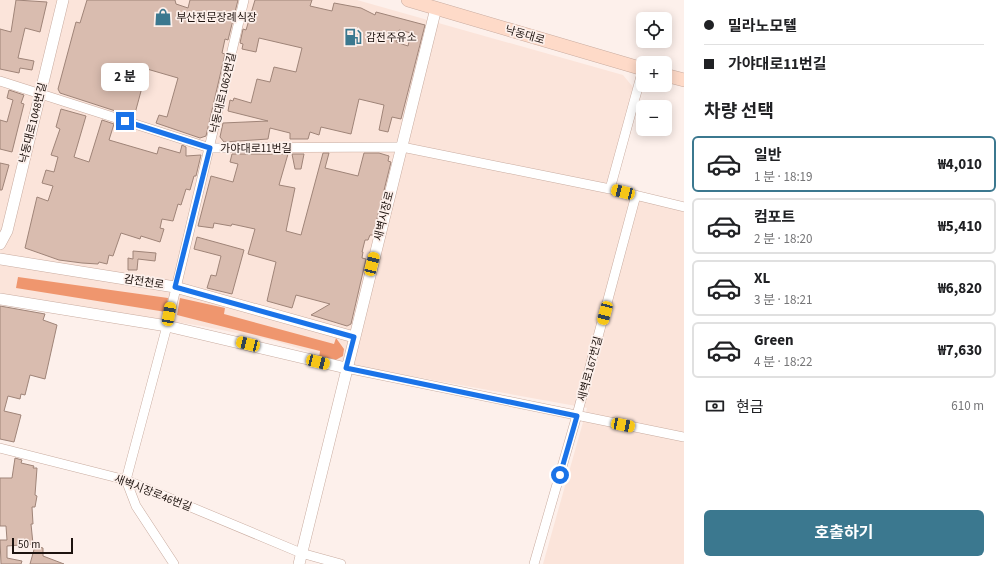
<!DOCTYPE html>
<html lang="ko">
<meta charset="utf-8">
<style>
body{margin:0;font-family:"Source Sans 3","Noto Sans KR",sans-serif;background:#f2f2f2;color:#202124;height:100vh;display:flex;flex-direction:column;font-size:15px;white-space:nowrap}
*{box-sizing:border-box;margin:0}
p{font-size:13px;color:#757577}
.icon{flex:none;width:22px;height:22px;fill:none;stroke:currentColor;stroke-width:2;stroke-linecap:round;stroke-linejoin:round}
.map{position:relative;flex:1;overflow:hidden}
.panel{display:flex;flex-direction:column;background:#fff;width:320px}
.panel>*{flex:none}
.banner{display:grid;align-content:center;height:88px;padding:0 20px;background:#fff}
.tools{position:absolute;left:636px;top:12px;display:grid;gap:8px}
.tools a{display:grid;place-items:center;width:36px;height:36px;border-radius:6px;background:#fff;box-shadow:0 2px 10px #0003;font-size:20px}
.scale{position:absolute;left:12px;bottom:10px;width:61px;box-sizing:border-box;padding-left:4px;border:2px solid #1d130f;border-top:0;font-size:11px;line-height:14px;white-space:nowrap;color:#1d130f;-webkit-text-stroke:3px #fdf0eb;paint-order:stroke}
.end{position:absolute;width:18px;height:18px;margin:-9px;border:5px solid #1a73e8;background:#fff;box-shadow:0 0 0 2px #fff}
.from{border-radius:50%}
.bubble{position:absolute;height:28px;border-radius:6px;background:#fff;box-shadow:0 2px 10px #0003;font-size:13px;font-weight:700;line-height:28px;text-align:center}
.car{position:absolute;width:12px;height:24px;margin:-12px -6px;border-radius:5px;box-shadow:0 0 3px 1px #0007;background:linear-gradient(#f5c518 24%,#345 0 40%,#f5c518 0 76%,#345 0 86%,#f5c518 0)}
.banner b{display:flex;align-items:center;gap:14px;height:38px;font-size:15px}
.banner b+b{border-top:1px solid #e0e0e0}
.banner i{width:10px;height:10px;background:#202124}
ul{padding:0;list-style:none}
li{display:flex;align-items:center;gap:12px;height:56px;margin:0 8px 6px;padding:0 12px;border:2px solid #e0e0e0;border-radius:6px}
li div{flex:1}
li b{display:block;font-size:15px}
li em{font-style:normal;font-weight:700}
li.selected{border-color:#3b788f}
li>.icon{width:36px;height:36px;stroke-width:1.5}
h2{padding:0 20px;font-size:18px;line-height:48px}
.pay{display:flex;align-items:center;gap:10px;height:44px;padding:0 20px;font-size:15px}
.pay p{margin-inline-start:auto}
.action{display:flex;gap:8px;margin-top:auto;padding:8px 20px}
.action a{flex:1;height:46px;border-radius:6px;background:#3b788f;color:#fff;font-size:16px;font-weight:700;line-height:46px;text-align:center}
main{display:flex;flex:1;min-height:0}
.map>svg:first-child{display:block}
.built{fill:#fbe4da}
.water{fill:#ef966e}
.building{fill:#d9bcaf;stroke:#9f8478;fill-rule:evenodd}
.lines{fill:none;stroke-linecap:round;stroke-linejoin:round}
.minor-casing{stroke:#c9aca0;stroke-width:10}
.tertiary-casing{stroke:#c9aca0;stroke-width:12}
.secondary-casing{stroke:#c9aca0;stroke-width:14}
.minor{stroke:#fff;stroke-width:9}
.tertiary{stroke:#fff;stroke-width:11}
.secondary{stroke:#fedac8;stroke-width:13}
.route{stroke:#1a73e8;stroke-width:5}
.labels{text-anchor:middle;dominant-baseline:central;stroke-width:3.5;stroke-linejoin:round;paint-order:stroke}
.poi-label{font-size:11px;fill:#1d130f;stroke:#fdf0eb;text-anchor:start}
.street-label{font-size:11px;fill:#1d130f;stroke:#fdf0eb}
</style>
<main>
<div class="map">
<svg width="684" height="564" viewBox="0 0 684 564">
<rect width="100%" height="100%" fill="#fdf0eb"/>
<path class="built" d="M 0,0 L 357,0 L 623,75 L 633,87 L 606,193 L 684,209 L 684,564 L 543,564 L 587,408 L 355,366 L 275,341 L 202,326 L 39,301 L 0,293 Z"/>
<path class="water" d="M 18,277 L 168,298 L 166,312 L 16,288 Z
M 180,298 L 225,308 L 224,314 L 334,344 L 336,338 L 344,349 L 343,356 L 332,362 L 319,358 L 320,351 L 177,315 Z"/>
<path class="building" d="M 16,0 L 47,2 L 40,32 L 25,28 L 18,58 L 34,61 L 32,70 L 20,68 L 19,73 L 0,69 L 0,29 L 11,32 Z
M 87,0 L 175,0 L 176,4 L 188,8 L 190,0 L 238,0 L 228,40 L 225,39 L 222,53 L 225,54 L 206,136 L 200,138 L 156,123 L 159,115 L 167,117 L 178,78 L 147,69 L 134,117 L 60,93 L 58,89 L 76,22 L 80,23 Z
M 255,0 L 312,0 L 310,6 L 332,11 L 334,3 L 361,8 L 375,15 L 376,12 L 425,25 L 401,119 L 392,117 L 388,132 L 379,130 L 384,105 L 359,99 L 351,134 L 321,127 L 319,135 L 310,132 L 308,139 L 290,139 L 290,133 L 270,128 L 268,139 L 224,142 L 220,137 L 223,123 L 268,121 L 228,111 L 230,100 L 233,101 L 234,98 L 251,103 L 257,79 L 270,82 L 274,67 L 296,72 L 302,48 L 259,38 L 256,52 L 242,49 L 243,44 L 240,43 L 243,29 L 246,30 ZM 399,30 L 411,33 L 408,46 L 396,42 Z
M 9,90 L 24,95 L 21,103 L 24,104 L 12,152 L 0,149 L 0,120 L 7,122 L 13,100 L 7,98 Z
M 61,109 L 86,116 L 74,157 L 89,162 L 102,120 L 114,124 L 109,140 L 157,154 L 159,147 L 180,153 L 182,145 L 186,147 L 186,156 L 201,155 L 196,176 L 194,176 L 190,190 L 186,189 L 181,205 L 178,204 L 173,221 L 162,219 L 160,228 L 164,229 L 160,242 L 141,236 L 140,239 L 121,233 L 113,256 L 109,255 L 107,264 L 99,262 L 98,264 L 82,263 L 59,260 L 25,248 L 37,197 L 48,201 L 53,186 L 42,183 L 46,170 L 54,172 L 58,157 L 51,155 L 60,129 L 56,127 Z
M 323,153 L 329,153 L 325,168 L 358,176 L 364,153 L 379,153 L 389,156 L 388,161 L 391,162 L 373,235 L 370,235 L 368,240 L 365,240 L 362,252 L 363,252 L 362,258 L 366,259 L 351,324 L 347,326 L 311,315 L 330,304 L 296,295 L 292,308 L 267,301 L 276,262 L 248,254 L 255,229 L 232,224 L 231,226 L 214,223 L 213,228 L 198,226 L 211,176 L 233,182 L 238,164 L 230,162 L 232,154 L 288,154 L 279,185 L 295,188 L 286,231 L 301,235 Z
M 292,154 L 304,154 L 301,169 L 295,169 Z
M 0,163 L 9,165 L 2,190 L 0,190 Z
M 197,237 L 244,250 L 232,294 L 207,288 L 211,275 L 216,276 L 221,256 L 194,249 Z
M 133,251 L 156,253 L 155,261 L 138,259 L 137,270 L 128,270 L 128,258 L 133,259 Z
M 0,306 L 45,314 L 43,320 L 57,325 L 45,379 L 30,375 L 25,395 L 21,394 L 20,399 L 8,396 L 4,411 L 21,415 L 14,442 L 0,439 Z
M 15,458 L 22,460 L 21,463 L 34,466 L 33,468 L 37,468 L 35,495 L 37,496 L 35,507 L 32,507 L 33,524 L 31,524 L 33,544 L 7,546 L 7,558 L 22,561 L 21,564 L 1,564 L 0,540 L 7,540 L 6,526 L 0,526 L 0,478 L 12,478 Z
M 35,546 L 43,548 L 43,556 L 64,564 L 30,564 Z"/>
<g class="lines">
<g class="minor-casing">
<path id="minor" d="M 0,81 L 210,148 L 402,147 L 610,189 L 684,207
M 610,189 L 643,69
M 346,368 L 684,437
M 0,448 L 126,480 L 301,553 L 341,564
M 174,564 L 136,506 L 126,480 L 167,326 L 244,0
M 534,564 L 577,415 L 636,195"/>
</g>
<g class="tertiary-casing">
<path id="tertiary" d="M 0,244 L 7,231 L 63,0
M 0,259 L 175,287 L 354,337
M 0,299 L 167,326 L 346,368
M 299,564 L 436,8"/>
</g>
<g class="secondary-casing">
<path id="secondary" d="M 408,0 L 643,69
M 665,75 L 684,80"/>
</g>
<use href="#minor" class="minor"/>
<use href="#tertiary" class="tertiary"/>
<use href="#secondary" class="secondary"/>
</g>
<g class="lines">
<path class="route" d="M 125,121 L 210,148 L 175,287 L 354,337 L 346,368 L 577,416 L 560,475"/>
</g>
<defs>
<g id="shop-bare" transform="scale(1.38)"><path d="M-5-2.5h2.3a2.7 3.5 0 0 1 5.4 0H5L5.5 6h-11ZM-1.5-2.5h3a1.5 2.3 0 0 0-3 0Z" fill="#3b788f" stroke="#fdf0eb" stroke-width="2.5" paint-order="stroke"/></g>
<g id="fuel-bare" transform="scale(1.38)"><path d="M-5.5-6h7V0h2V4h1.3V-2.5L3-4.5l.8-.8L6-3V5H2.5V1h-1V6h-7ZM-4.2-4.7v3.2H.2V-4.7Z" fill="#3b788f" stroke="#fdf0eb" stroke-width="2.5" paint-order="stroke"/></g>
</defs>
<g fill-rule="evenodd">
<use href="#shop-bare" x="163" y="17"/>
<use href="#fuel-bare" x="353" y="37"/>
</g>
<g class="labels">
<g class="poi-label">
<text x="176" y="17">부산전문장례식장</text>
<text x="366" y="37">감전주유소</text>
</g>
<g class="street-label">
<text transform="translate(525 35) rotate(16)">낙동대로</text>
<text transform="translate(223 93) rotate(-77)">낙동대로1062번길</text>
<text transform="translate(33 123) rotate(-76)">낙동대로1048번길</text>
<text x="256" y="148">가야대로11번길</text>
<text transform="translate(384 216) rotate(-76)">새벽시장로</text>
<text transform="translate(144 282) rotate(9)">감전천로</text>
<text transform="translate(590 369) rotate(-75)">새벽로167번길</text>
<text transform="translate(153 493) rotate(21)">새벽시장로46번길</text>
</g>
</g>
</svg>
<div class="tools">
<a><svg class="icon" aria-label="locate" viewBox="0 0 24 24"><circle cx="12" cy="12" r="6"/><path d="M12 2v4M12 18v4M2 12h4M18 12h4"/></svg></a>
<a>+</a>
<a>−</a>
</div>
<div class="scale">50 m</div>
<i class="end from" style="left:560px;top:475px"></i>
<i class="end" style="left:125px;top:121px"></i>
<div class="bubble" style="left:101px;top:63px;width:48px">2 분</div>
<i class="car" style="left:623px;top:192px;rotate:284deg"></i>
<i class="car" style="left:372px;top:264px;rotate:14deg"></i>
<i class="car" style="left:605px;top:313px;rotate:195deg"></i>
<i class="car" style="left:169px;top:314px;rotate:10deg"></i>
<i class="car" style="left:248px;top:344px;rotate:284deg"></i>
<i class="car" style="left:318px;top:362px;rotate:104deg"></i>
<i class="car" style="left:623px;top:425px;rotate:101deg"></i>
</div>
<section class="panel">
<div class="banner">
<b><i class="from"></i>밀라노모텔</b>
<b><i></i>가야대로11번길</b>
</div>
<h2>차량 선택</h2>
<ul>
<li class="selected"><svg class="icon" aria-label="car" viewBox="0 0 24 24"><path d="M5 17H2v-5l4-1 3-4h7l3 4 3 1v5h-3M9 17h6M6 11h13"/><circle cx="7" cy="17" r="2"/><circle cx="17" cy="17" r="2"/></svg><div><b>일반</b><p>1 분 · 18:19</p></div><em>₩4,010</em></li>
<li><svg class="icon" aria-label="car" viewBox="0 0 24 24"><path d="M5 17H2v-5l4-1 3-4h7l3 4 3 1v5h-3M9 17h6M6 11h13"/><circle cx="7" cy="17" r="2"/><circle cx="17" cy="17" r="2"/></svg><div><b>컴포트</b><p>2 분 · 18:20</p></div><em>₩5,410</em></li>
<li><svg class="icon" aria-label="car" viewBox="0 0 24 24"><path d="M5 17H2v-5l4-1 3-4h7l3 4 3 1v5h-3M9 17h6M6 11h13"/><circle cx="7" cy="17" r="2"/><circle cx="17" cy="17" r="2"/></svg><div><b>XL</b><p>3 분 · 18:21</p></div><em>₩6,820</em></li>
<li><svg class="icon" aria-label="car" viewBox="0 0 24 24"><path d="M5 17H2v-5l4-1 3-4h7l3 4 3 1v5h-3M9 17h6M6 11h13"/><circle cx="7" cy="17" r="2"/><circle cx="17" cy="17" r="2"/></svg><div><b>Green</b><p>4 분 · 18:22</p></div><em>₩7,630</em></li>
</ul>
<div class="pay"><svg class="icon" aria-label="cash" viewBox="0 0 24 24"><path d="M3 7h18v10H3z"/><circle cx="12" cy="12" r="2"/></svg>현금<p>610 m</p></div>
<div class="action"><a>호출하기</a></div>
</section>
</main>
